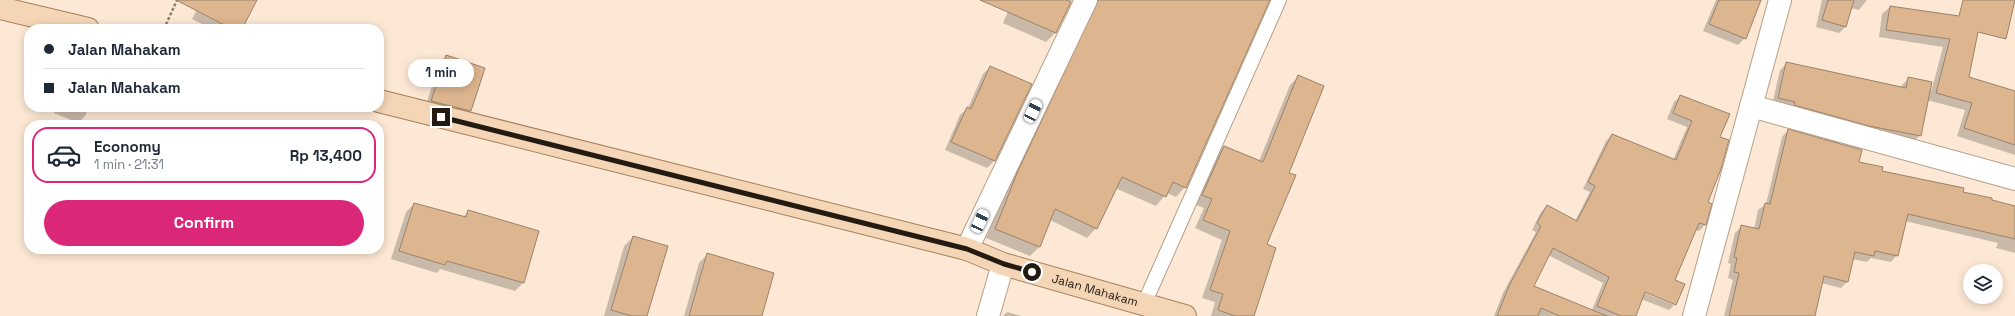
<!DOCTYPE html>
<meta charset="utf-8">
<style>
body{margin:0;font-family:"Space Grotesk",sans-serif;background:#f6f6f7;color:#1f2937;height:100vh;display:flex;flex-direction:column;font-size:15px;white-space:nowrap}
*{box-sizing:border-box;margin:0}
p{font-size:13px;color:#747a83}
.icon{flex:none;width:22px;height:22px;fill:none;stroke:currentColor;stroke-width:2;stroke-linecap:round;stroke-linejoin:round}
.map{position:relative;flex:1;overflow:hidden}
.panel{position:absolute;left:24px;top:120px;width:360px;height:134px;display:flex;flex-direction:column;background:#fff;border-radius:16px;box-shadow:0 2px 10px #0003}
.panel>*{flex:none}
.hud{position:absolute;left:24px;top:24px;width:360px;height:88px;border-radius:16px;box-shadow:0 2px 10px #0003;display:grid;align-content:center;height:88px;padding:0 20px;background:#fff}
.fabs{position:absolute;left:1963px;top:264px;display:grid;gap:8px}
.fabs a{display:grid;place-items:center;width:40px;height:40px;border-radius:50%;background:#fff;box-shadow:0 2px 10px #0003;font-size:20px}
.end{position:absolute;width:18px;height:18px;margin:-9px;border:5px solid #231a11;background:#fff;box-shadow:0 0 0 2px #fff}
.from{border-radius:50%}
.bubble{position:absolute;height:28px;border-radius:14px;background:#fff;box-shadow:0 2px 10px #0003;font-size:13px;font-weight:800;line-height:28px;text-align:center}
.car{position:absolute;width:12px;height:24px;margin:-12px -6px;border-radius:5px;box-shadow:0 0 3px 1px #0007;background:linear-gradient(#fff 24%,#345 0 40%,#fff 0 76%,#345 0 86%,#fff 0)}
.hud b{display:flex;align-items:center;gap:14px;height:38px;font-size:15px}
.hud b+b{border-top:1px solid #e0e1e3}
.hud i{width:10px;height:10px;background:#1f2937}
ul{padding:7px 0 0;list-style:none}
li{display:flex;align-items:center;gap:12px;height:56px;margin:0 8px 6px;padding:0 12px;border:2px solid transparent;border-radius:16px}
li div{flex:1}
li b{display:block;font-size:15px}
li em{font-style:normal;font-weight:800}
li.on{border-color:#db2777}
li>.icon{width:36px;height:36px;stroke-width:1.5}
.button{display:flex;gap:8px;margin-top:auto;padding:8px 20px}
.button a{flex:1;height:46px;border-radius:24px;background:#db2777;color:#fff;font-size:16px;font-weight:800;line-height:46px;text-align:center}
.map>svg:first-child{display:block}
.shadow{fill:#0003;fill-rule:evenodd}
.building{fill:#ddb58e;stroke:#9a836c}
.lines{fill:none;stroke-linecap:round;stroke-linejoin:round}
.service-casing{stroke:#b69f88;stroke-width:16}
.minor-casing{stroke:#b69f88;stroke-width:24}
.tertiary-casing{stroke:#b69f88;stroke-width:24}
.primary-casing{stroke:#a6815c;stroke-width:24}
.path{stroke:#8e8071;stroke-width:2.5;stroke-dasharray:3 2;stroke-linecap:butt}
.service{stroke:#fff;stroke-width:14}
.minor{stroke:#fff;stroke-width:22}
.tertiary{stroke:#fff;stroke-width:22}
.primary{stroke:#f4d5b6;stroke-width:22}
.route{stroke:#231a11;stroke-width:5}
.labels{text-anchor:middle;dominant-baseline:central;stroke-width:3.5;stroke-linejoin:round;paint-order:stroke}
.street-label{font-size:12px;fill:#231a11;stroke:#fdf8f3}
</style>
<div class="map">
<svg width="2015" height="316" viewBox="0 0 2015 316">
<rect width="100%" height="100%" fill="#fce8d4"/>
<path class="shadow" d="M 202,0 L 256,0 L 241,29 L 212,29 L 192,19 Z
M 1013,0 L 1072,0 L 1056,32 L 1046,42 L 1003,23 Z
M 1084,0 L 1269,0 L 1185,187 L 1176,197 L 1167,193 L 1156,206 L 1115,188 L 1096,228 L 1087,238 L 1050,220 L 1039,247 L 1030,256 L 986,238 Z
M 1716,0 L 1761,0 L 1745,38 L 1738,45 L 1703,31 Z
M 1822,0 L 1867,0 L 1859,10 L 1851,8 L 1846,26 L 1839,33 L 1816,27 Z
M 1890,7 L 1979,20 L 1968,77 L 2015,92 L 2015,155 L 1957,136 L 1965,110 L 1927,100 L 1920,135 L 1913,142 L 1772,105 L 1780,70 L 1787,63 L 1901,88 L 1902,85 L 1909,78 L 1931,92 L 1943,47 L 1879,37 L 1882,14 Z
M 446,56 L 470,111 L 463,118 L 425,108 L 439,63 Z
M 990,67 L 1031,84 L 994,161 L 987,168 L 945,150 L 960,115 L 968,108 L 983,74 Z
M 1298,77 L 1288,173 L 1265,245 L 1253,316 L 1211,316 L 1215,302 L 1202,298 L 1222,240 L 1195,228 L 1204,208 L 1194,204 L 1215,155 L 1224,147 L 1259,161 L 1290,85 Z
M 1681,96 L 1719,137 L 1706,203 L 1710,204 L 1705,225 L 1699,231 L 1695,230 L 1674,280 L 1675,304 L 1669,310 L 1641,299 L 1635,316 L 1494,316 L 1503,293 L 1536,232 L 1532,230 L 1541,212 L 1547,206 L 1575,221 L 1590,192 L 1583,189 L 1606,141 L 1612,135 L 1673,160 L 1687,127 L 1667,119 L 1674,102 ZM 1548,255 L 1603,283 L 1592,310 L 1532,286 ZM 1641,289 L 1674,303 L 1674,305 L 1640,291 Z
M 56,107 L 89,107 L 85,116 L 78,123 L 54,113 Z
M 1788,130 L 1881,172 L 2015,207 L 2015,253 L 1996,248 L 1998,243 L 1905,221 L 1897,255 L 1891,262 L 1871,258 L 1867,262 L 1852,259 L 1848,281 L 1841,288 L 1821,283 L 1814,316 L 1724,316 L 1733,280 L 1728,278 L 1731,264 L 1728,263 L 1735,233 L 1741,227 L 1754,229 L 1758,210 L 1766,204 L 1782,137 Z
M 414,204 L 463,217 L 468,212 L 523,283 L 515,291 L 440,269 L 437,273 L 391,259 L 406,212 Z
M 633,237 L 646,316 L 604,316 L 624,246 Z
M 707,255 L 760,316 L 684,316 L 699,263 Z
M 1007,312 L 1022,316 L 1003,316 Z"/>
<path class="building" d="M 176,0 L 257,0 L 242,29 L 232,29 Z
M 980,0 L 1066,0 L 1071,2 L 1056,33 Z
M 1098,0 L 1270,0 L 1186,188 L 1173,182 L 1166,197 L 1122,177 L 1097,229 L 1055,209 L 1040,247 L 995,229 L 1018,171 Z
M 1719,0 L 1761,0 L 1746,39 L 1709,24 Z
M 1828,0 L 1854,0 L 1846,27 L 1822,20 Z
M 1963,0 L 2015,0 L 2006,39 L 1978,32 L 1969,77 L 2015,91 L 2015,145 L 1964,128 L 1972,103 L 1936,93 L 1950,39 L 1886,30 L 1890,6 L 1959,16 Z
M 446,55 L 485,68 L 471,111 L 431,101 Z
M 1786,62 L 1906,88 L 1908,77 L 1932,82 L 1921,136 L 1869,126 L 1794,105 L 1795,102 L 1778,98 Z
M 990,66 L 1032,84 L 995,161 L 951,142 L 967,107 L 971,109 Z
M 1298,75 L 1324,86 L 1289,173 L 1296,175 L 1267,244 L 1276,248 L 1254,316 L 1235,316 L 1218,310 L 1223,294 L 1210,290 L 1230,231 L 1203,220 L 1212,199 L 1202,195 L 1224,146 L 1263,162 Z
M 1680,95 L 1730,114 L 1720,137 L 1729,140 L 1721,169 L 1708,202 L 1712,204 L 1706,225 L 1699,223 L 1675,280 L 1685,284 L 1676,305 L 1645,292 L 1636,316 L 1621,316 L 1597,306 L 1609,277 L 1553,248 L 1534,286 L 1607,316 L 1560,316 L 1541,308 L 1538,316 L 1497,316 L 1509,286 L 1541,226 L 1537,223 L 1547,205 L 1577,221 L 1595,186 L 1588,182 L 1612,134 L 1676,160 L 1692,121 L 1673,113 Z
M 1788,129 L 1862,150 L 1859,162 L 1883,167 L 1882,171 L 1964,188 L 1963,192 L 1992,198 L 1992,200 L 2015,206 L 2015,239 L 1908,214 L 1898,256 L 1875,251 L 1874,256 L 1855,252 L 1848,282 L 1824,276 L 1815,316 L 1729,316 L 1739,273 L 1734,272 L 1737,258 L 1734,257 L 1741,225 L 1759,229 L 1765,203 L 1770,204 Z
M 414,203 L 466,217 L 468,210 L 539,231 L 524,283 L 447,261 L 445,265 L 399,251 Z
M 633,236 L 668,246 L 647,316 L 632,316 L 611,310 Z
M 707,253 L 774,273 L 762,316 L 689,316 Z"/>
<g class="lines">
<g class="service-casing">
<path id="service" d="M 1144,304 L 1279,0"/>
</g>
<g class="minor-casing">
<path id="minor" d="M 1751,106 L 2015,179
M 967,249 L 1086,0
M 988,316 L 1003,264"/>
</g>
<g class="tertiary-casing">
<path id="tertiary" d="M 1694,316 L 1780,0"/>
</g>
<g class="primary-casing">
<g id="primary">
<path d="M 0,8 L 88,29"/>
<path id="s1" d="M 379,101 L 967,249 L 1003,264 L 1185,316"/>
</g>
</g>
<path class="path" d="M 164,29 L 177,0"/>
<use href="#service" class="service"/>
<use href="#minor" class="minor"/>
<use href="#tertiary" class="tertiary"/>
<use href="#primary" class="primary"/>
</g>
<g class="lines">
<path class="route" d="M 441,117 L 967,249 L 1004,264 L 1032,272"/>
</g>
<g class="labels">
<g class="street-label">
<text stroke="none"><textPath href="#s1" startOffset="741">Jalan Mahakam</textPath></text>
</g>
</g>
</svg>
<div class="fabs">
<a><svg class="icon" aria-label="layers" viewBox="0 0 24 24"><path d="M12 4l9 5-9 5-9-5zM3 14l9 5 9-5"/></svg></a>
</div>
<i class="end from" style="left:1032px;top:272px"></i>
<i class="end" style="left:441px;top:117px"></i>
<div class="bubble" style="left:408px;top:59px;width:66px">1 min</div>
<i class="car" style="left:1033px;top:111px;rotate:26deg"></i>
<i class="car" style="left:980px;top:221px;rotate:25deg"></i>
<div class="hud">
<b><i class="from"></i>Jalan Mahakam</b>
<b><i></i>Jalan Mahakam</b>
</div>
<section class="panel">
<ul>
<li class="on"><svg class="icon" aria-label="car" viewBox="0 0 24 24"><path d="M5 17H2v-5l4-1 3-4h7l3 4 3 1v5h-3M9 17h6M6 11h13"/><circle cx="7" cy="17" r="2"/><circle cx="17" cy="17" r="2"/></svg><div><b>Economy</b><p>1 min · 21:31</p></div><em>Rp 13,400</em></li>
</ul>
<div class="button"><a>Confirm</a></div>
</section>
</div>
